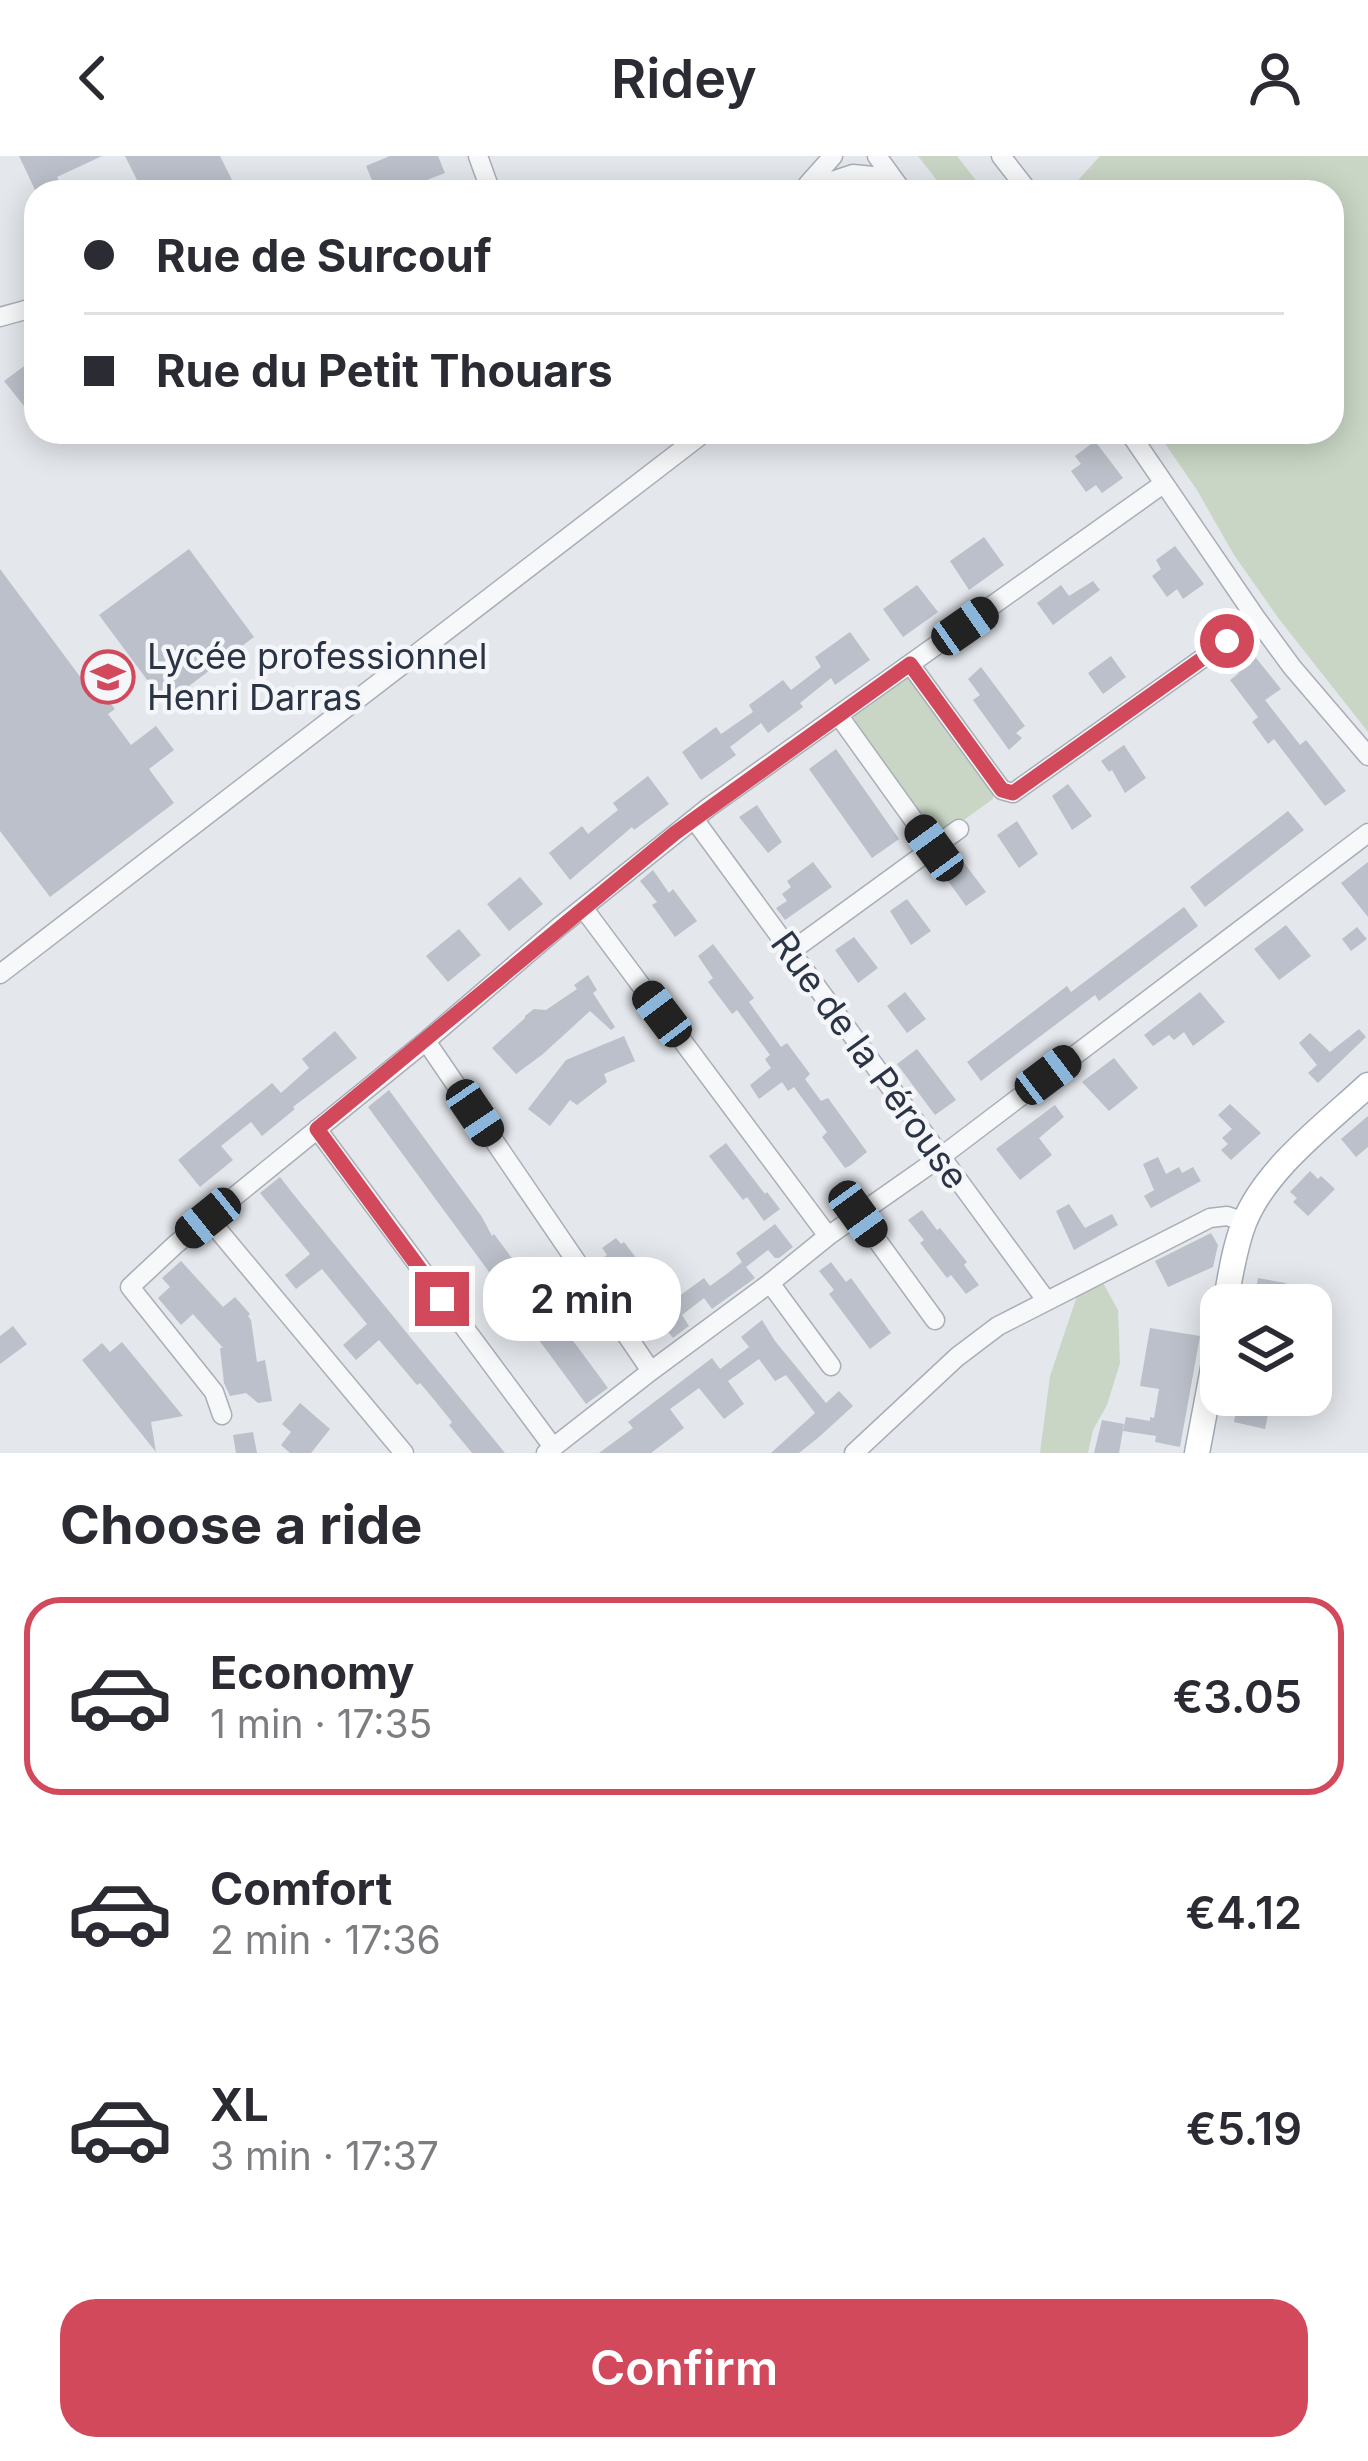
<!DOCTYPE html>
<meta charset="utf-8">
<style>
body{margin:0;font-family:Inter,sans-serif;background:#f2f2f3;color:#2b2b33;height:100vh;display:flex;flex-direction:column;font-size:45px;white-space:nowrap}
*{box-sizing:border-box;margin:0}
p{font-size:39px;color:#7c7c81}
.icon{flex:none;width:66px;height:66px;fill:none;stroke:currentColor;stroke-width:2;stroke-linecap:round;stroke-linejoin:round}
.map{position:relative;height:1297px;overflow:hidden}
.side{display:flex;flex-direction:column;background:#fff;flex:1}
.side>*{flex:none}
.hud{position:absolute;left:24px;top:24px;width:1320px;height:264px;border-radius:36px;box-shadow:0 6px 30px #0003;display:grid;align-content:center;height:264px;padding:0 60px;background:#fff}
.buttons{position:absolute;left:1200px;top:1128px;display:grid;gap:24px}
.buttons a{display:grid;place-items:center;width:132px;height:132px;border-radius:24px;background:#fff;box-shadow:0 6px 30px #0003;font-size:60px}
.end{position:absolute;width:54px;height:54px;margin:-27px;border:15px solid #d1495b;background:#fff;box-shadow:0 0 0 6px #fff}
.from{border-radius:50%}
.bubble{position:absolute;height:84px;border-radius:36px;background:#fff;box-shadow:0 6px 30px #0003;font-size:39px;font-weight:600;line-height:84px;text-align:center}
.car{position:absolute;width:36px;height:72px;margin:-36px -18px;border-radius:15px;box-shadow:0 0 9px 3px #0007;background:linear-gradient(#222 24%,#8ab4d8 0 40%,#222 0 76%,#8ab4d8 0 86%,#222 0)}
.hud b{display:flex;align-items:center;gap:42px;height:114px;font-size:45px}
.hud b+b{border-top:3px solid #e1e1e2}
.hud i{width:30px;height:30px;background:#2b2b33}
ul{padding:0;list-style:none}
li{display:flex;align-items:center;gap:36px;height:198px;margin:0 24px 18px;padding:0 36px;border:6px solid transparent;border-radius:36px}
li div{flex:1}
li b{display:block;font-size:45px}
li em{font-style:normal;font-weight:600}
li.selected{border-color:#d1495b}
li>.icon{width:108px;height:108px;stroke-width:1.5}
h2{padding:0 60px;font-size:54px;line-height:144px}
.cta{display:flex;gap:24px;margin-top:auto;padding:24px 60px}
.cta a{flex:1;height:138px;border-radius:36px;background:#d1495b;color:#fff;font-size:48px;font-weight:600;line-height:138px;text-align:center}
header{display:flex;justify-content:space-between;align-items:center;height:156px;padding:0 60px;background:#fff;font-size:54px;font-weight:600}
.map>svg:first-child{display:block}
.green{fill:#c9d6c5}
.building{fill:#bbc0ca}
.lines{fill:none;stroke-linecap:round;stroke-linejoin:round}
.minor-casing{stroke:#a9aeb7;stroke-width:21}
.major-casing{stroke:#a3abb8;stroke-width:27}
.minor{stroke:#f7f8fa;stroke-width:18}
.major{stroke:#fff;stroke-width:24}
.route{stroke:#d1495b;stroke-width:15}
.labels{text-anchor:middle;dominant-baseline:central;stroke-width:9;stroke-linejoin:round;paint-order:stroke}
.poi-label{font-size:36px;fill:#2b3445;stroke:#f4f6f9;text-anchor:start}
.street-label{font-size:36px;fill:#2b3445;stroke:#f4f6f9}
</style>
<header><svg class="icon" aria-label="back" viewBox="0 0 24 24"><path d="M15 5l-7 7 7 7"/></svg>Ridey<svg class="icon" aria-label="person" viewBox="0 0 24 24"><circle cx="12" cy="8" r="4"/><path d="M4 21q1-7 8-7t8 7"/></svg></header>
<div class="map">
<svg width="1368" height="1297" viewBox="0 0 1368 1297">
<rect width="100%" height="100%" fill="#e4e7ec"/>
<path class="green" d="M 918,0 L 957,0 L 985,36 L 946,36 Z
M 1100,0 L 1368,0 L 1368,576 L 1279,463 L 1234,399 L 1197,334 L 1157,276 L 1332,276 L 1332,36 L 1071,36 L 1071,32 Z
M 904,522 L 914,523 L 993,632 L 993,643 L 940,681 L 930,679 L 852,570 L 854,558 Z
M 1102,1125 L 1118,1154 L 1120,1207 L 1107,1249 L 1093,1274 L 1088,1297 L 1040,1297 L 1050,1220 L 1077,1140 Z"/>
<path class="building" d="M 19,0 L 102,0 L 57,21 L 64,36 L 36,36 Z
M 125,0 L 220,0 L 238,36 L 143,36 Z
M 390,0 L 438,0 L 445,17 L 422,26 L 426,36 L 377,36 L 366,10 Z
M 27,208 L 36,220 L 36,265 L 4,225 Z
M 1095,285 L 1123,322 L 1102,337 L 1096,329 L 1086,336 L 1071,315 L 1081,308 L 1075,300 Z
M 984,381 L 1004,409 L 969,434 L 950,405 Z
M 1175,390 L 1204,428 L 1183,443 L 1177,433 L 1167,441 L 1152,420 L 1161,413 L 1156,404 Z
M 189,393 L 254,481 L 165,548 L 99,459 Z
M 0,413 L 90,534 L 97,530 L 115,553 L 108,558 L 131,589 L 156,570 L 174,594 L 149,613 L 174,647 L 50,741 L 0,675 Z
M 1093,425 L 1100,434 L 1053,469 L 1037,447 L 1061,429 L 1069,440 Z
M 917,429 L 938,456 L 903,481 L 883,453 Z
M 850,476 L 870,504 L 835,529 L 831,522 L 800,547 L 803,551 L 768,577 L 761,567 L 730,591 L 736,599 L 701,624 L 682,596 L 716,571 L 721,578 L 753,556 L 749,549 L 783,524 L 791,534 L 821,511 L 815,501 Z
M 1252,497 L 1281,533 L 1265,544 L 1300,589 L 1306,584 L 1346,635 L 1325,650 L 1274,583 L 1268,588 L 1252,566 L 1258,561 L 1230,524 L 1239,517 L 1235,510 Z
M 1111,500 L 1126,521 L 1103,538 L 1088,517 Z
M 981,511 L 1025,570 L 1016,577 L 1022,582 L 1009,594 L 973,544 L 980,539 L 968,523 Z
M 1124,589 L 1146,622 L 1125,637 L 1112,614 L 1109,616 L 1101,605 Z
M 836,593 L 899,683 L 872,702 L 809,613 Z
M 648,620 L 669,648 L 634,674 L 632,671 L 570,724 L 549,697 L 582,670 L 588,678 L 618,654 L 613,647 Z
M 1068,628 L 1092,660 L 1072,674 L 1052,640 Z
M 757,649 L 782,686 L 768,697 L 739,661 Z
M 1288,655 L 1304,674 L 1205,751 L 1190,731 Z
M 1017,665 L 1038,698 L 1019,712 L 997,679 Z
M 962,704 L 986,736 L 966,750 L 943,718 Z
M 813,706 L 832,731 L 785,764 L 776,752 L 787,745 L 782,738 L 791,731 L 787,725 Z
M 1368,706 L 1368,761 L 1341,727 Z
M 653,714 L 669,737 L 673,733 L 697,765 L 675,781 L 652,749 L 657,746 L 640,725 Z
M 520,721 L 543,748 L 509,775 L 487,748 Z
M 907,743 L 931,775 L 911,789 L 890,755 Z
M 1184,751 L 1198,770 L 1099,845 L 1095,839 L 981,925 L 967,906 L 1067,830 L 1071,836 Z
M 1286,769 L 1311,800 L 1279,824 L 1254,793 Z
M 1357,771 L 1367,783 L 1351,795 L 1342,783 Z
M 459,773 L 481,799 L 448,826 L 426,800 Z
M 854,781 L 878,812 L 858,827 L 835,794 Z
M 713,788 L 754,842 L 749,846 L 781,891 L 787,887 L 810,918 L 805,923 L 821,945 L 828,942 L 867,996 L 851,1009 L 845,1012 L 822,981 L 827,976 L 794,931 L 788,935 L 782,926 L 759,943 L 750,929 L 771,912 L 765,903 L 770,899 L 737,854 L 732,858 L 708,826 L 713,822 L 698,800 Z
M 588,819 L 597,834 L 593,837 L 615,871 L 611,874 L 590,855 L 543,898 L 516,918 L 492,892 L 525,862 L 525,860 L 534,853 L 546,854 L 577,833 L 574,829 Z
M 905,836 L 926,863 L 907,877 L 887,850 Z
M 1200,836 L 1225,866 L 1193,890 L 1184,876 L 1174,884 L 1169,879 L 1153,890 L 1144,879 Z
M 1359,873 L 1366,881 L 1318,927 L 1308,917 L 1317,909 L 1299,887 L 1310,877 L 1330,896 Z
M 335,875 L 357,902 L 293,951 L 295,953 L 262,980 L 251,966 L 221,990 L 233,1004 L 200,1031 L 178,1004 L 272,927 L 281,937 L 309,912 L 302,903 Z
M 624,880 L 635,905 L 604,918 L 607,926 L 577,949 L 570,944 L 550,970 L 528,953 L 566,904 Z
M 917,893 L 956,944 L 935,959 L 897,908 Z
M 1114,902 L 1138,932 L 1109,955 L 1082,926 Z
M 389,934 L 482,1061 L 492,1080 L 494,1078 L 608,1232 L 586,1248 L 368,951 Z
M 1230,948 L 1261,977 L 1231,1004 L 1221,994 L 1228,988 L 1222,982 L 1232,973 L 1218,959 Z
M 1055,949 L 1064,961 L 1039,982 L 1052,999 L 1020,1024 L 996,993 Z
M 1368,960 L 1368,991 L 1356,1001 L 1341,983 Z
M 726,987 L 765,1038 L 767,1036 L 780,1053 L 764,1065 L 747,1041 L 743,1044 L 709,1000 Z
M 1158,1001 L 1166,1018 L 1179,1011 L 1182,1017 L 1193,1011 L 1201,1025 L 1151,1052 L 1144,1040 L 1154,1034 L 1143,1008 Z
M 1310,1015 L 1318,1023 L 1321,1020 L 1335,1033 L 1308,1060 L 1293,1046 L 1297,1042 L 1290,1036 Z
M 280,1021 L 294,1039 L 505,1297 L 472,1297 L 449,1269 L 452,1266 L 436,1246 L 420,1227 L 417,1229 L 379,1184 L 356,1204 L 343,1189 L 367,1168 L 322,1113 L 296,1133 L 285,1119 L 310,1098 L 260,1037 Z
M 1069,1048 L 1085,1072 L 1112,1058 L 1118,1069 L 1074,1094 L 1056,1055 Z
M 922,1054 L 937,1074 L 940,1072 L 967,1106 L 964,1109 L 979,1129 L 966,1138 L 951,1119 L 947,1122 L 920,1087 L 924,1084 L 908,1064 Z
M 775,1068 L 793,1091 L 779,1102 L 775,1102 L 768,1094 L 746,1111 L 755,1122 L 712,1153 L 704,1142 L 682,1159 L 689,1170 L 673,1182 L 661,1167 L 677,1155 L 671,1146 L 704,1122 L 710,1130 L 728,1117 L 742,1106 L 736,1097 Z
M 1211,1077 L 1218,1089 L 1213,1111 L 1168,1131 L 1155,1105 Z
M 616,1082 L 621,1088 L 624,1086 L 659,1132 L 644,1143 L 639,1136 L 634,1140 L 604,1101 L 607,1099 L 602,1092 Z
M 181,1105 L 223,1151 L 235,1141 L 250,1158 L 248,1160 L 251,1164 L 257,1206 L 265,1204 L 272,1245 L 258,1247 L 246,1237 L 230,1240 L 224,1227 L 220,1192 L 223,1192 L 193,1158 L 181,1169 L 158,1142 L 170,1131 L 162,1122 Z
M 831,1106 L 846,1126 L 851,1122 L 891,1177 L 870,1193 L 829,1138 L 834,1134 L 819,1115 Z
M 1258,1122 L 1286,1127 L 1281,1149 L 1253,1149 Z
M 762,1164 L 775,1185 L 826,1247 L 839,1235 L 853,1250 L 819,1281 L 799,1297 L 771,1297 L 815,1257 L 786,1219 L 775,1225 L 759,1203 L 728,1225 L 744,1248 L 724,1263 L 699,1232 L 670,1253 L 684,1272 L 651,1297 L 599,1297 L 633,1272 L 628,1266 L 712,1202 L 720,1213 L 749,1191 L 741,1181 Z
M 13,1170 L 27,1188 L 0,1208 L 0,1180 Z
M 1150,1172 L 1200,1180 L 1180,1291 L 1155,1286 L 1156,1280 L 1123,1275 L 1126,1261 L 1150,1265 L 1150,1261 L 1154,1262 L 1159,1233 L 1140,1230 Z
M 122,1186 L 183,1260 L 151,1266 L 156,1296 L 82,1204 L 102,1187 L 110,1196 Z
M 1239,1239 L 1272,1239 L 1265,1273 L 1234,1266 Z
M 300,1247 L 330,1273 L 311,1297 L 290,1297 L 281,1289 L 291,1276 L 282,1268 Z
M 1102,1264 L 1124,1268 L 1119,1297 L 1094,1297 Z
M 253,1276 L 257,1297 L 236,1297 L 233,1279 Z"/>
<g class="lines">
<g class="minor-casing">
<path id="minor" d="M 478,0 L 491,36
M 877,0 L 903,36
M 1001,0 L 1029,36
M 808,28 L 833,0
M 799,36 L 853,18 L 893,22
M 0,161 L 36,151
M 1129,276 L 1256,462 L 1292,511 L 1368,600
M 910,508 L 1002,634 L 1013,637 L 1227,485 L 1256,462
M 839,560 L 933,691
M 694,663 L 1046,1144
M 584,753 L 828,1080
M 790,796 L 959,673
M 0,818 L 705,276
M 426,885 L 651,1215
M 317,973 L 553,1291
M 858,1058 L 935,1164
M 208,1062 L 404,1297
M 770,1127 L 831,1210
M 222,1259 L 214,1236 L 130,1131 L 176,1088 L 426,885 L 559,771 L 709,651 L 1163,328
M 546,1297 L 651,1215 L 770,1127 L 828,1080 L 942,1000 L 1368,677
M 854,1297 L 957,1201 L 998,1170 L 1210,1062 L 1227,1060 L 1245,1066"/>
</g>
<g class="major-casing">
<path id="major" d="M 1225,1149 C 1230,1122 1234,1093 1244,1067 C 1265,1013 1326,968 1368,929
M 1197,1297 L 1221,1170"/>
</g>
<use href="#minor" class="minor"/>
<use href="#major" class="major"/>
</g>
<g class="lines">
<path class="route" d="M 442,1143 L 317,973 L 675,677 L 910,508 L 1002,634 L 1013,637 L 1227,485"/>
</g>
<defs>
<g id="school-ring" transform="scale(2.7)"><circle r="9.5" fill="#f4f6f9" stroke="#d1495b" stroke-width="1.5"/><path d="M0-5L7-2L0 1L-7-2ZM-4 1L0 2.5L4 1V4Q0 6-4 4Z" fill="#d1495b"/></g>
</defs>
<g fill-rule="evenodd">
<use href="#school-ring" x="108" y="521"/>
</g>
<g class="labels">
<g class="poi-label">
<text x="147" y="500">Lycée professionnel<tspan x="147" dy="41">Henri Darras</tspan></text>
</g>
<g class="street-label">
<text transform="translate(870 904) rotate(54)">Rue de la Pérouse</text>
</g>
</g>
</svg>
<div class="buttons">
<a><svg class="icon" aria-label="layers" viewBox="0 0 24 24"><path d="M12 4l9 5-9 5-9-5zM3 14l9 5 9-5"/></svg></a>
</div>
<i class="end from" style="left:1227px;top:485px"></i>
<i class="end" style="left:442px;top:1143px"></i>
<div class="bubble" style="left:483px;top:1101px;width:198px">2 min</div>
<i class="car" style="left:965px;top:470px;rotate:55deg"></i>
<i class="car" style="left:934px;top:692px;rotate:324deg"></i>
<i class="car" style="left:662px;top:858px;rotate:323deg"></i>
<i class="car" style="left:1048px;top:919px;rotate:53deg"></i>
<i class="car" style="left:475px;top:957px;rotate:146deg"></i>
<i class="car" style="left:858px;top:1058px;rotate:144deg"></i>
<i class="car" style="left:208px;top:1062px;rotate:231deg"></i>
<div class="hud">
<b><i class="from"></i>Rue de Surcouf</b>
<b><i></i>Rue du Petit Thouars</b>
</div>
</div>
<section class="side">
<h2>Choose a ride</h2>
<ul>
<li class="selected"><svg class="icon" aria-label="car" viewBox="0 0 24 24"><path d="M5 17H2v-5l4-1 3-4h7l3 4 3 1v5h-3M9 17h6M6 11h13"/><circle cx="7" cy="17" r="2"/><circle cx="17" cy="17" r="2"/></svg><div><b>Economy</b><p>1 min · 17:35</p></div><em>€3.05</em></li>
<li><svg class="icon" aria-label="car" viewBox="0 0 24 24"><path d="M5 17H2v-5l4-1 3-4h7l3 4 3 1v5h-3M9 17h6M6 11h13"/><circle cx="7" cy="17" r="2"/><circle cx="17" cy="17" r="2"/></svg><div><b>Comfort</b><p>2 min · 17:36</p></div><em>€4.12</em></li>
<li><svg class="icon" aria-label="car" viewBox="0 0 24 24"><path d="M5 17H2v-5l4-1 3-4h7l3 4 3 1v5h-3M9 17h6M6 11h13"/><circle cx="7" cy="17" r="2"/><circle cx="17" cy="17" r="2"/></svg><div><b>XL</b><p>3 min · 17:37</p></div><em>€5.19</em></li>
</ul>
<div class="cta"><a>Confirm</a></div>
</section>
